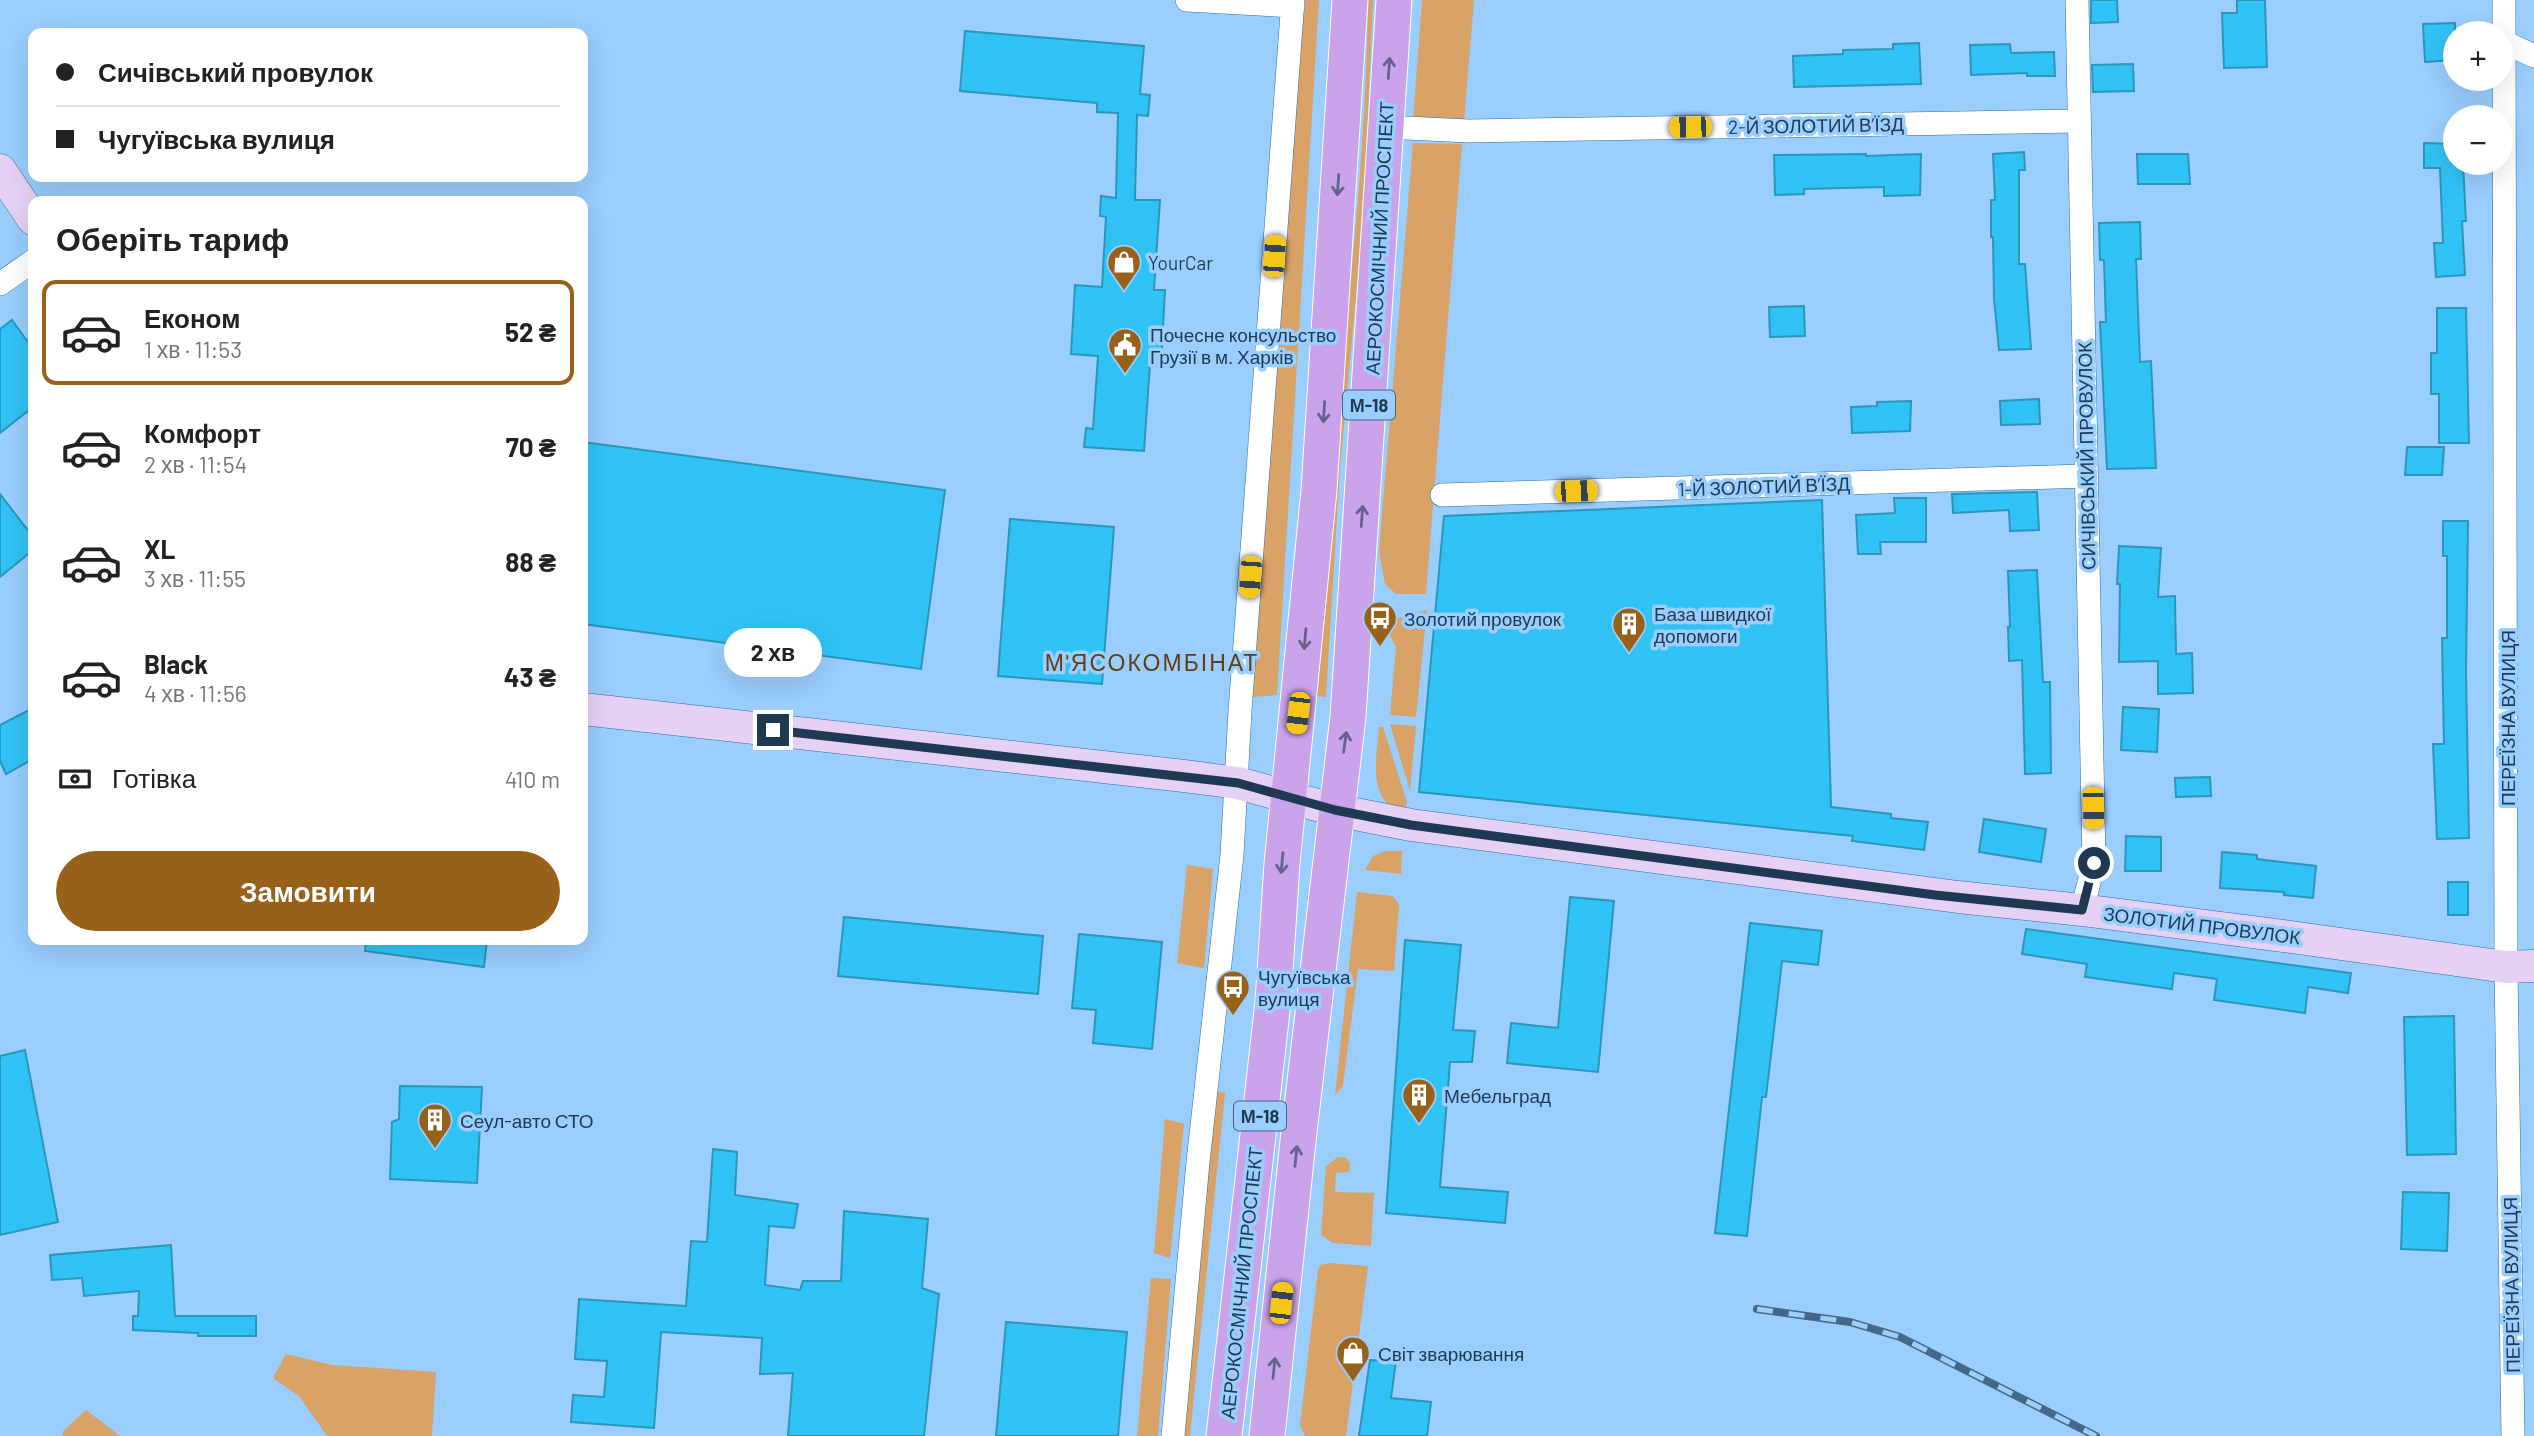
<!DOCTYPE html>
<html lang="uk">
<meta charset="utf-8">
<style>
body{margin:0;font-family:Barlow,sans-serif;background:#f6f6f6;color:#222;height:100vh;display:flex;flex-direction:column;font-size:26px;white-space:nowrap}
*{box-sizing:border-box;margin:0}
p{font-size:23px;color:#767676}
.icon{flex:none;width:38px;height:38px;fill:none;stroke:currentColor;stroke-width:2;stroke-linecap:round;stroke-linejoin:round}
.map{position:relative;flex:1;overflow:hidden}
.panel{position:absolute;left:28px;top:196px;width:560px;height:749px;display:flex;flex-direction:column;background:#fff;border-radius:14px;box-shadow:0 7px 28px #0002}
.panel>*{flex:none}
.banner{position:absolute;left:28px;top:28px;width:560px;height:154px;border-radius:14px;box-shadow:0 7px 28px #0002;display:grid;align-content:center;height:154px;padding:0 28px;background:#fff}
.controls{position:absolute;left:2443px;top:21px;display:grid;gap:14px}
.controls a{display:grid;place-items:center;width:70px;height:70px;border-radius:50%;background:#fff;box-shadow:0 7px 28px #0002;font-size:35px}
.end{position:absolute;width:32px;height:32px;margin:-16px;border:9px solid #1e3951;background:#fff;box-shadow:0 0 0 4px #fff}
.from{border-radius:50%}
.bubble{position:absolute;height:49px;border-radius:24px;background:#fff;box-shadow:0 7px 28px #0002;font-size:23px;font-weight:700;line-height:49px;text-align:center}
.car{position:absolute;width:21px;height:42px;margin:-21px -10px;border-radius:9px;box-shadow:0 0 5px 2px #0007;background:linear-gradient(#f5c518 24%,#345 0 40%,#f5c518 0 76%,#345 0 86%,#f5c518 0)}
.banner b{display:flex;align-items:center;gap:24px;height:66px;font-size:26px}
.banner b+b{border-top:2px solid #e0e0e0}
.banner i{width:18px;height:18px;background:#222}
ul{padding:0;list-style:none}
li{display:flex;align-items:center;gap:21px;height:105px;margin:0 14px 10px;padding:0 14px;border:4px solid transparent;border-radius:14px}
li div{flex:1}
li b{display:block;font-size:26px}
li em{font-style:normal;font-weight:700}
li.selected{border-color:#98611a}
li>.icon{width:63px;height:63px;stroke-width:1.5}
h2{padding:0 28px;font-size:32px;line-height:84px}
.pay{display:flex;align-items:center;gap:18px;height:77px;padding:0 28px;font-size:26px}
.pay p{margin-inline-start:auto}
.primary-button{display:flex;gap:14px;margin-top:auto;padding:14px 28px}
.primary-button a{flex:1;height:80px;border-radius:42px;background:#98611a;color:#fff;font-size:28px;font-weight:700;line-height:80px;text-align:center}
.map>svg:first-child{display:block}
.green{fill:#d9a266}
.building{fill:#31c2f5;stroke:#2b95bb;stroke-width:2}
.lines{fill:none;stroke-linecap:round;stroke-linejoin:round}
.street-casing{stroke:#2d6ea4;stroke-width:24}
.secondary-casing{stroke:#2d6ea4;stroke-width:33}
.primary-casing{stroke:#fff;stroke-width:37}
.street{stroke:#fff;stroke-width:23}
.secondary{stroke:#e5d1f5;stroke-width:32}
.primary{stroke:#caa3eb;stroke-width:35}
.rail-casing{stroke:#456887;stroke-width:8}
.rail{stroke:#9acefe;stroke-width:5;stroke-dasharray:16;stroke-linecap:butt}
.oneway{stroke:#63638f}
.route{stroke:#1e3951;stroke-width:9}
.labels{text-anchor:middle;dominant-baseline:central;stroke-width:7;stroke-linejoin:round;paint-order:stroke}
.shield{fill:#9acefe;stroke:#436685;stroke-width:2}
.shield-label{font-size:18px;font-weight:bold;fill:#1e3951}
.street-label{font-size:19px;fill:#1e3951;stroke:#9acefe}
.poi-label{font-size:19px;fill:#1e3951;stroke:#9acefe;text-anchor:start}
.quarter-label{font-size:23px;letter-spacing:2px;fill:#643e0e;stroke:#9acefe}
</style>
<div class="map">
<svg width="2534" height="1436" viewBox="0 0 2534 1436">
<rect width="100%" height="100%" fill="#9acefe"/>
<path class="green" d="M 1297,0 L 1319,0 L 1277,695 L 1252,697 Z
M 1368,0 L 1373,0 L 1364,210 L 1340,468 L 1326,697 L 1316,696 C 1324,590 1332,483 1342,377 C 1353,252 1367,126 1368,0 Z
M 1422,0 L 1474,0 L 1464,122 L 1413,119 Z
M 1413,143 L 1462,144 L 1426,594 L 1396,594 L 1385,584 L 1379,551 Z
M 1427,610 L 1416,717 L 1390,715 L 1396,647 L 1388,632 L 1383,627 L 1394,619 Z
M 1390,724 L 1416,726 L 1410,791 Z
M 1379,727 L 1383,727 L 1407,802 L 1405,812 C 1400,810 1393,809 1390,806 C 1368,788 1378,750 1379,727 Z
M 1385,851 L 1402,851 L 1401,874 L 1365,870 L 1373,856 Z
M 1187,865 L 1213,869 L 1204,968 L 1177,963 Z
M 1357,892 L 1392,896 L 1399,904 L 1394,971 L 1358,969 L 1343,1086 L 1335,1095 Z
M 1212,1090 L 1225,1093 L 1190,1436 L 1179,1436 Z
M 1165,1119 L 1184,1124 L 1170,1258 L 1154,1253 Z
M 1338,1157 L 1346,1158 L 1350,1163 L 1349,1172 L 1336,1173 L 1335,1192 L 1374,1193 L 1371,1246 L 1333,1243 L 1321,1235 L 1326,1166 Z
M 1329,1263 L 1368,1266 L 1346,1436 L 1305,1436 L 1300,1425 L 1318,1270 L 1320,1265 Z
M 1151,1278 L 1171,1279 L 1158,1436 L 1137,1436 Z
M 286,1354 L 332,1365 L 436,1372 L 432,1436 L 327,1436 L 299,1396 L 273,1378 Z
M 86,1410 L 120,1436 L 63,1436 L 63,1431 Z"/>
<path class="building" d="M 2091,0 L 2117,0 L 2118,22 L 2091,23 Z
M 2237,0 L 2265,0 L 2267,67 L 2224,68 L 2222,13 L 2237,13 Z
M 2455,23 L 2455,60 L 2425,62 L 2423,24 Z
M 965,31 L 1144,46 L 1140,94 L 1150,95 L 1148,116 L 1137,115 L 1135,200 L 1160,200 L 1154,290 L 1165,290 L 1161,365 L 1150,364 L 1144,451 L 1084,447 L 1086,428 L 1093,429 L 1098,356 L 1071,354 L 1075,285 L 1102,287 L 1106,217 L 1100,216 L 1101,196 L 1116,198 L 1118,113 L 1097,112 L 1097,103 L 960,91 Z
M 1919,43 L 1921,84 L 1794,87 L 1793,56 L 1843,54 L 1843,50 L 1893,49 L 1893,44 Z
M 2010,44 L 2011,53 L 2054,52 L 2055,76 L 2027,76 L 2027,73 L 1971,75 L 1970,45 Z
M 2133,64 L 2134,91 L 2093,92 L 2092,65 Z
M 2424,143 L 2455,144 L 2455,163 L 2463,163 L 2466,221 L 2462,221 L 2465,275 L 2436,277 L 2434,243 L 2443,243 L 2440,168 L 2424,168 Z
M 2024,152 L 2025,170 L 2019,170 L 2019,264 L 2025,264 L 2031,349 L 1999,350 L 1994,299 L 1993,237 L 1991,237 L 1991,200 L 1995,200 L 1993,154 Z
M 1866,154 L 1866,156 L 1921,154 L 1920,195 L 1884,196 L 1884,187 L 1804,189 L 1804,194 L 1775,195 L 1774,155 Z
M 2137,154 L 2188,154 L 2190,184 L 2138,184 Z
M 2140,222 L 2141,259 L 2136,259 L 2140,362 L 2151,361 L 2156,468 L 2107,469 L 2100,322 L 2106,322 L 2104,260 L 2100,260 L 2099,223 Z
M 1804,306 L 1805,336 L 1770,337 L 1769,307 Z
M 2437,308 L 2466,308 L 2469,443 L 2439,443 L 2439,394 L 2431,394 L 2431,353 L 2437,353 Z
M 12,320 L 33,349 L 33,407 L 0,433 L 0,329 Z
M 2039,399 L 2040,424 L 2001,425 L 2000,401 Z
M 1911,401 L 1910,431 L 1852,433 L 1851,407 L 1877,406 L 1877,402 Z
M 583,442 L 945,490 L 921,669 L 583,624 Z
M 2407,447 L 2444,447 L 2442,475 L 2405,475 Z
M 2037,492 L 2039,530 L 2010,531 L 2009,510 L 1953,513 L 1952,494 Z
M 0,494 L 33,537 L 33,550 L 0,577 Z
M 1894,498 L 1926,498 L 1926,542 L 1880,542 L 1881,554 L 1858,554 L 1856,515 L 1895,513 Z
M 1822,500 L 1831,807 L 1891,814 L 1891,818 L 1928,822 L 1924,850 L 1852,841 L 1853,836 L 1419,792 L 1444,516 Z
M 1010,519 L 1114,527 L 1102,684 L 998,676 Z
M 2443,521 L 2468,521 L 2466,672 L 2469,838 L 2437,839 L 2433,744 L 2444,744 L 2442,638 L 2447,638 L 2447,556 L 2443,556 Z
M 2119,546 L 2161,548 L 2158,597 L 2175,596 L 2176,654 L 2192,653 L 2193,693 L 2158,694 L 2158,661 L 2119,662 L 2120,584 L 2117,584 Z
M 2037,570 L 2043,682 L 2050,682 L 2051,773 L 2025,774 L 2022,660 L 2009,661 L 2008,627 L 2010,627 L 2008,571 Z
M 2123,707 L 2159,709 L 2157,752 L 2121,750 Z
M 33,708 L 33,759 L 6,774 L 0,761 L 0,725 Z
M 2210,777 L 2211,796 L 2176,797 L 2175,778 Z
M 1984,819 L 2046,829 L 2041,862 L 1979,852 Z
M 2126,836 L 2161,837 L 2161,871 L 2125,871 Z
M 2222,852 L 2257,855 L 2257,859 L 2316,866 L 2313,898 L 2284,895 L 2284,892 L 2220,888 Z
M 2448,882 L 2468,882 L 2468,915 L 2448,915 Z
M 1570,897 L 1614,901 L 1598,1072 L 1507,1063 L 1511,1023 L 1558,1028 Z
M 844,917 L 1043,936 L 1038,994 L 838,976 Z
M 1750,923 L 1822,931 L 1818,965 L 1782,961 L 1766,1097 L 1762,1097 L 1747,1236 L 1715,1233 Z
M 2026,929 L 2351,973 L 2348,993 L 2308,987 L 2305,1013 L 2214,1000 L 2217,979 L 2174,973 L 2172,989 L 2085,977 L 2087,964 L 2022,954 Z
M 1079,934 L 1162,942 L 1152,1049 L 1093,1043 L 1096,1010 L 1072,1008 Z
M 366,940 L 487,940 L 484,967 L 365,951 Z
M 1405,940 L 1461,945 L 1453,1030 L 1475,1031 L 1472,1062 L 1450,1062 L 1440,1187 L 1508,1192 L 1505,1223 L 1386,1213 Z
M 2454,1016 L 2456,1154 L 2407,1155 L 2404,1017 Z
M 25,1050 L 58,1222 L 0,1235 L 0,1056 Z
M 400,1086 L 482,1087 L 477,1183 L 390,1179 L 392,1122 L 399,1119 Z
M 713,1149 L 737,1152 L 735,1195 L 798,1204 L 794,1228 L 769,1226 L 765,1285 L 800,1290 L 803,1281 L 841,1281 L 844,1211 L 928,1219 L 922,1288 L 939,1294 L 924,1436 L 788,1436 L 793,1373 L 760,1374 L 762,1338 L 661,1332 L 654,1428 L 571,1422 L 573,1395 L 604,1397 L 607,1361 L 575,1359 L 579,1299 L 686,1306 L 691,1241 L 707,1242 Z
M 2403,1192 L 2449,1193 L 2447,1251 L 2401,1249 Z
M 171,1245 L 175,1316 L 256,1316 L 256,1336 L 198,1336 L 198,1333 L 133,1330 L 133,1316 L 138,1316 L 139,1291 L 84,1296 L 82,1278 L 52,1280 L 50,1255 Z
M 1006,1322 L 1127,1332 L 1118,1436 L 996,1436 Z
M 1370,1360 L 1396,1361 L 1391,1398 L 1431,1402 L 1427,1436 L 1359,1436 Z"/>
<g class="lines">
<g class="street-casing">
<path id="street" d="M 1187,0 L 1293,6
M 2077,0 L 2094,863 L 2082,910
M 2504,0 L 2506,967 L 2513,1436
M 2504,42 L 2534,56
M 1385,127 L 1469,131 L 2079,121
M 0,284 L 33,261
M 1442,495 L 2087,476
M 1173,1436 L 1198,1162 L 1232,855 L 1240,711 L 1293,0"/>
</g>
<g class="secondary-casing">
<path id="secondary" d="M 0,170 L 33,219
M 583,709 L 1184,776 L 1238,783 L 1335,810 L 1411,825 L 1958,897 L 2082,910 L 2291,937 L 2506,967 L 2534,966"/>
</g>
<g class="primary-casing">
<path id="primary" d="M 1224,1436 L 1273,1002 L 1282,864 L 1319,490 L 1350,0
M 1267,1436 L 1299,1132 L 1348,717 L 1394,0"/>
</g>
<use href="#street" class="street"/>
<use href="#secondary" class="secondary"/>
<use href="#primary" class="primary"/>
<g class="rail-casing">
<path id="rail" d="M 1757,1309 L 1850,1322 L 1900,1337 L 2096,1436"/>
</g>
<use href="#rail" class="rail"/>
</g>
<defs><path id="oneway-shaft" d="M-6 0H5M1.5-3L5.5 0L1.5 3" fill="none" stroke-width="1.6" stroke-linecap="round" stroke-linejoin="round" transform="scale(1.75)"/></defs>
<g class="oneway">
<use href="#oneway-shaft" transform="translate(1389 68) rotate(-86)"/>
<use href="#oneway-shaft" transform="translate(1338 185) rotate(94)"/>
<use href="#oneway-shaft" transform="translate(1324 412) rotate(94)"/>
<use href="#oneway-shaft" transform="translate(1362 516) rotate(-86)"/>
<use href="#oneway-shaft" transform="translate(1305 639) rotate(95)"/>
<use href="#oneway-shaft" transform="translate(1345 742) rotate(-82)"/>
<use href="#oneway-shaft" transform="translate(1282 863) rotate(95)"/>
<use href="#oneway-shaft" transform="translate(1296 1156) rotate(-84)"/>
<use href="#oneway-shaft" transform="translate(1274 1368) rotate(-84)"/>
</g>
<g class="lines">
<path class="route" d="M 773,730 L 1238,783 L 1335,810 L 1411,825 L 1935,895 L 2082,910 L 2094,863"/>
</g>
<defs>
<g id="shop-pin" transform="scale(1.75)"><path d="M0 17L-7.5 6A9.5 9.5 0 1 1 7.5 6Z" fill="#98611a" stroke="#9acefe"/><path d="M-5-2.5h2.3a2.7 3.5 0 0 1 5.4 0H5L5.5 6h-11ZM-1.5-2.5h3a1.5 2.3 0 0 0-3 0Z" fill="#fff"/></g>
<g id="civic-pin" transform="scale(1.75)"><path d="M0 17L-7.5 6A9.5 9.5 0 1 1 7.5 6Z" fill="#98611a" stroke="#9acefe"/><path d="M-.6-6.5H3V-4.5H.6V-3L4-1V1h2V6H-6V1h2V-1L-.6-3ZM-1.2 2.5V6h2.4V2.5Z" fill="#fff"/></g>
<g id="bus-pin" transform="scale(1.75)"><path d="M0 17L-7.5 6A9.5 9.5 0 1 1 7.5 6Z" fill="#98611a" stroke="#9acefe"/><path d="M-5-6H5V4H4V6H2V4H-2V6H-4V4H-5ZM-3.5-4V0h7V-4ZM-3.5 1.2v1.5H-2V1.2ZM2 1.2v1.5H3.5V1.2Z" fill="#fff"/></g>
<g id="building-pin" transform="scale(1.75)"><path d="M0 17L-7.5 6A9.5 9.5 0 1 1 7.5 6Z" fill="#98611a" stroke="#9acefe"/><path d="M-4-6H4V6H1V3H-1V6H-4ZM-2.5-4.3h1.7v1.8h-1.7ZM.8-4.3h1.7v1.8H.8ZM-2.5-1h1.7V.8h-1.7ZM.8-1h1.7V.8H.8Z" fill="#fff"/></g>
</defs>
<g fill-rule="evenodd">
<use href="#shop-pin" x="1124" y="262"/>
<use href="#civic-pin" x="1125" y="345"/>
<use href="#bus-pin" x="1380" y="618"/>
<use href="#building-pin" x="1629" y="624"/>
<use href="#bus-pin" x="1233" y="987"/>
<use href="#building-pin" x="1419" y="1095"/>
<use href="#building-pin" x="435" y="1120"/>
<use href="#shop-pin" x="1353" y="1353"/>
</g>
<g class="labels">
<g class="shield">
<rect x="1343" y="390.5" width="52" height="29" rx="5"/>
<rect x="1234" y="1101.5" width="52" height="29" rx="5"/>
</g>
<g class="shield-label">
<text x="1369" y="405">М-18</text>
<text x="1260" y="1116">М-18</text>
</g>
<g class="street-label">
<text transform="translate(1816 125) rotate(-1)">2-Й ЗОЛОТИЙ В’ЇЗД</text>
<text transform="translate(1379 238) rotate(-87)">АЕРОКОСМІЧНИЙ ПРОСПЕКТ</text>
<text transform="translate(2086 456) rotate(-91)">СИЧІВСЬКИЙ ПРОВУЛОК</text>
<text transform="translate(1764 486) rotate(-2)">1-Й ЗОЛОТИЙ В’ЇЗД</text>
<text transform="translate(2507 718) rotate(-90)">ПЕРЕЇЗНА ВУЛИЦЯ</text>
<text transform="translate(2202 925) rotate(7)">ЗОЛОТИЙ ПРОВУЛОК</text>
<text transform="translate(1241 1283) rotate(-84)">АЕРОКОСМІЧНИЙ ПРОСПЕКТ</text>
<text transform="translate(2511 1285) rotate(-91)">ПЕРЕЇЗНА ВУЛИЦЯ</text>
</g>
<g class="poi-label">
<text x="1148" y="262">YourCar</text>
<text x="1150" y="334">Почесне консульство<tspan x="1150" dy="22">Грузії в м. Харків</tspan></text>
<text x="1654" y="613">База швидкої<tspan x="1654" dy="22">допомоги</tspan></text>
<text x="1404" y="618">Золотий провулок</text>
<text x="1258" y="976">Чугуївська<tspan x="1258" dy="22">вулиця</tspan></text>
<text x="1444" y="1095">Мебельград</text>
<text x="460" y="1120">Сеул-авто СТО</text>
<text x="1378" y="1353">Світ зварювання</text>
</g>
<g class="quarter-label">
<text x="1152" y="662">М'ЯСОКОМБІНАТ</text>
</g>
</g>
</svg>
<div class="controls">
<a>+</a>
<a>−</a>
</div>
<i class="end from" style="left:2094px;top:863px"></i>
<i class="end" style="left:773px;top:730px"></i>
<div class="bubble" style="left:724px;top:628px;width:98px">2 хв</div>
<i class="car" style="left:1690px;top:127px;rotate:269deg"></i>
<i class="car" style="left:1274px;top:256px;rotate:4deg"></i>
<i class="car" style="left:1576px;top:491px;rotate:88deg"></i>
<i class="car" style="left:1250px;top:577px;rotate:184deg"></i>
<i class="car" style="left:1298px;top:713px;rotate:187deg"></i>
<i class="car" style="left:2093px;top:808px;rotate:179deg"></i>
<i class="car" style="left:1281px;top:1303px;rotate:6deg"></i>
<div class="banner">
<b><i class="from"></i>Сичівський провулок</b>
<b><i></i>Чугуївська вулиця</b>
</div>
<section class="panel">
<h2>Оберіть тариф</h2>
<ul>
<li class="selected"><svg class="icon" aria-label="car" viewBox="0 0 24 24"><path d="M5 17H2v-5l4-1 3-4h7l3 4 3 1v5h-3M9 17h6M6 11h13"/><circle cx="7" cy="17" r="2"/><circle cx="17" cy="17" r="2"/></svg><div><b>Економ</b><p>1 хв · 11:53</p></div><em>52 ₴</em></li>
<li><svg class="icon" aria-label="car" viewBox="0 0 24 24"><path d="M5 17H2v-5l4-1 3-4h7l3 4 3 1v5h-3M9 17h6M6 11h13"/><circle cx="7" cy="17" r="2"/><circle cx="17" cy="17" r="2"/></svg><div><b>Комфорт</b><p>2 хв · 11:54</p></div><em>70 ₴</em></li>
<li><svg class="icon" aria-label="car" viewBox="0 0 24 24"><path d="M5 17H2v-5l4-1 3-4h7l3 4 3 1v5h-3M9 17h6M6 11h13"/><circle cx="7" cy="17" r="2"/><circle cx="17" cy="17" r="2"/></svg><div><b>XL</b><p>3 хв · 11:55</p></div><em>88 ₴</em></li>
<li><svg class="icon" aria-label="car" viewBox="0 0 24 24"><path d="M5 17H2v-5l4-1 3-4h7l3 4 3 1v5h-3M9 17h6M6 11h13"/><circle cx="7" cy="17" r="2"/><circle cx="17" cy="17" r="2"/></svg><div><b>Black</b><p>4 хв · 11:56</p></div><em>43 ₴</em></li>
</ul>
<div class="pay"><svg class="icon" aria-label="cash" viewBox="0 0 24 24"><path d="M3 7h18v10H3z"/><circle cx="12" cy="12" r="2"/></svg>Готівка<p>410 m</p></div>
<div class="primary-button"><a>Замовити</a></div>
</section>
</div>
